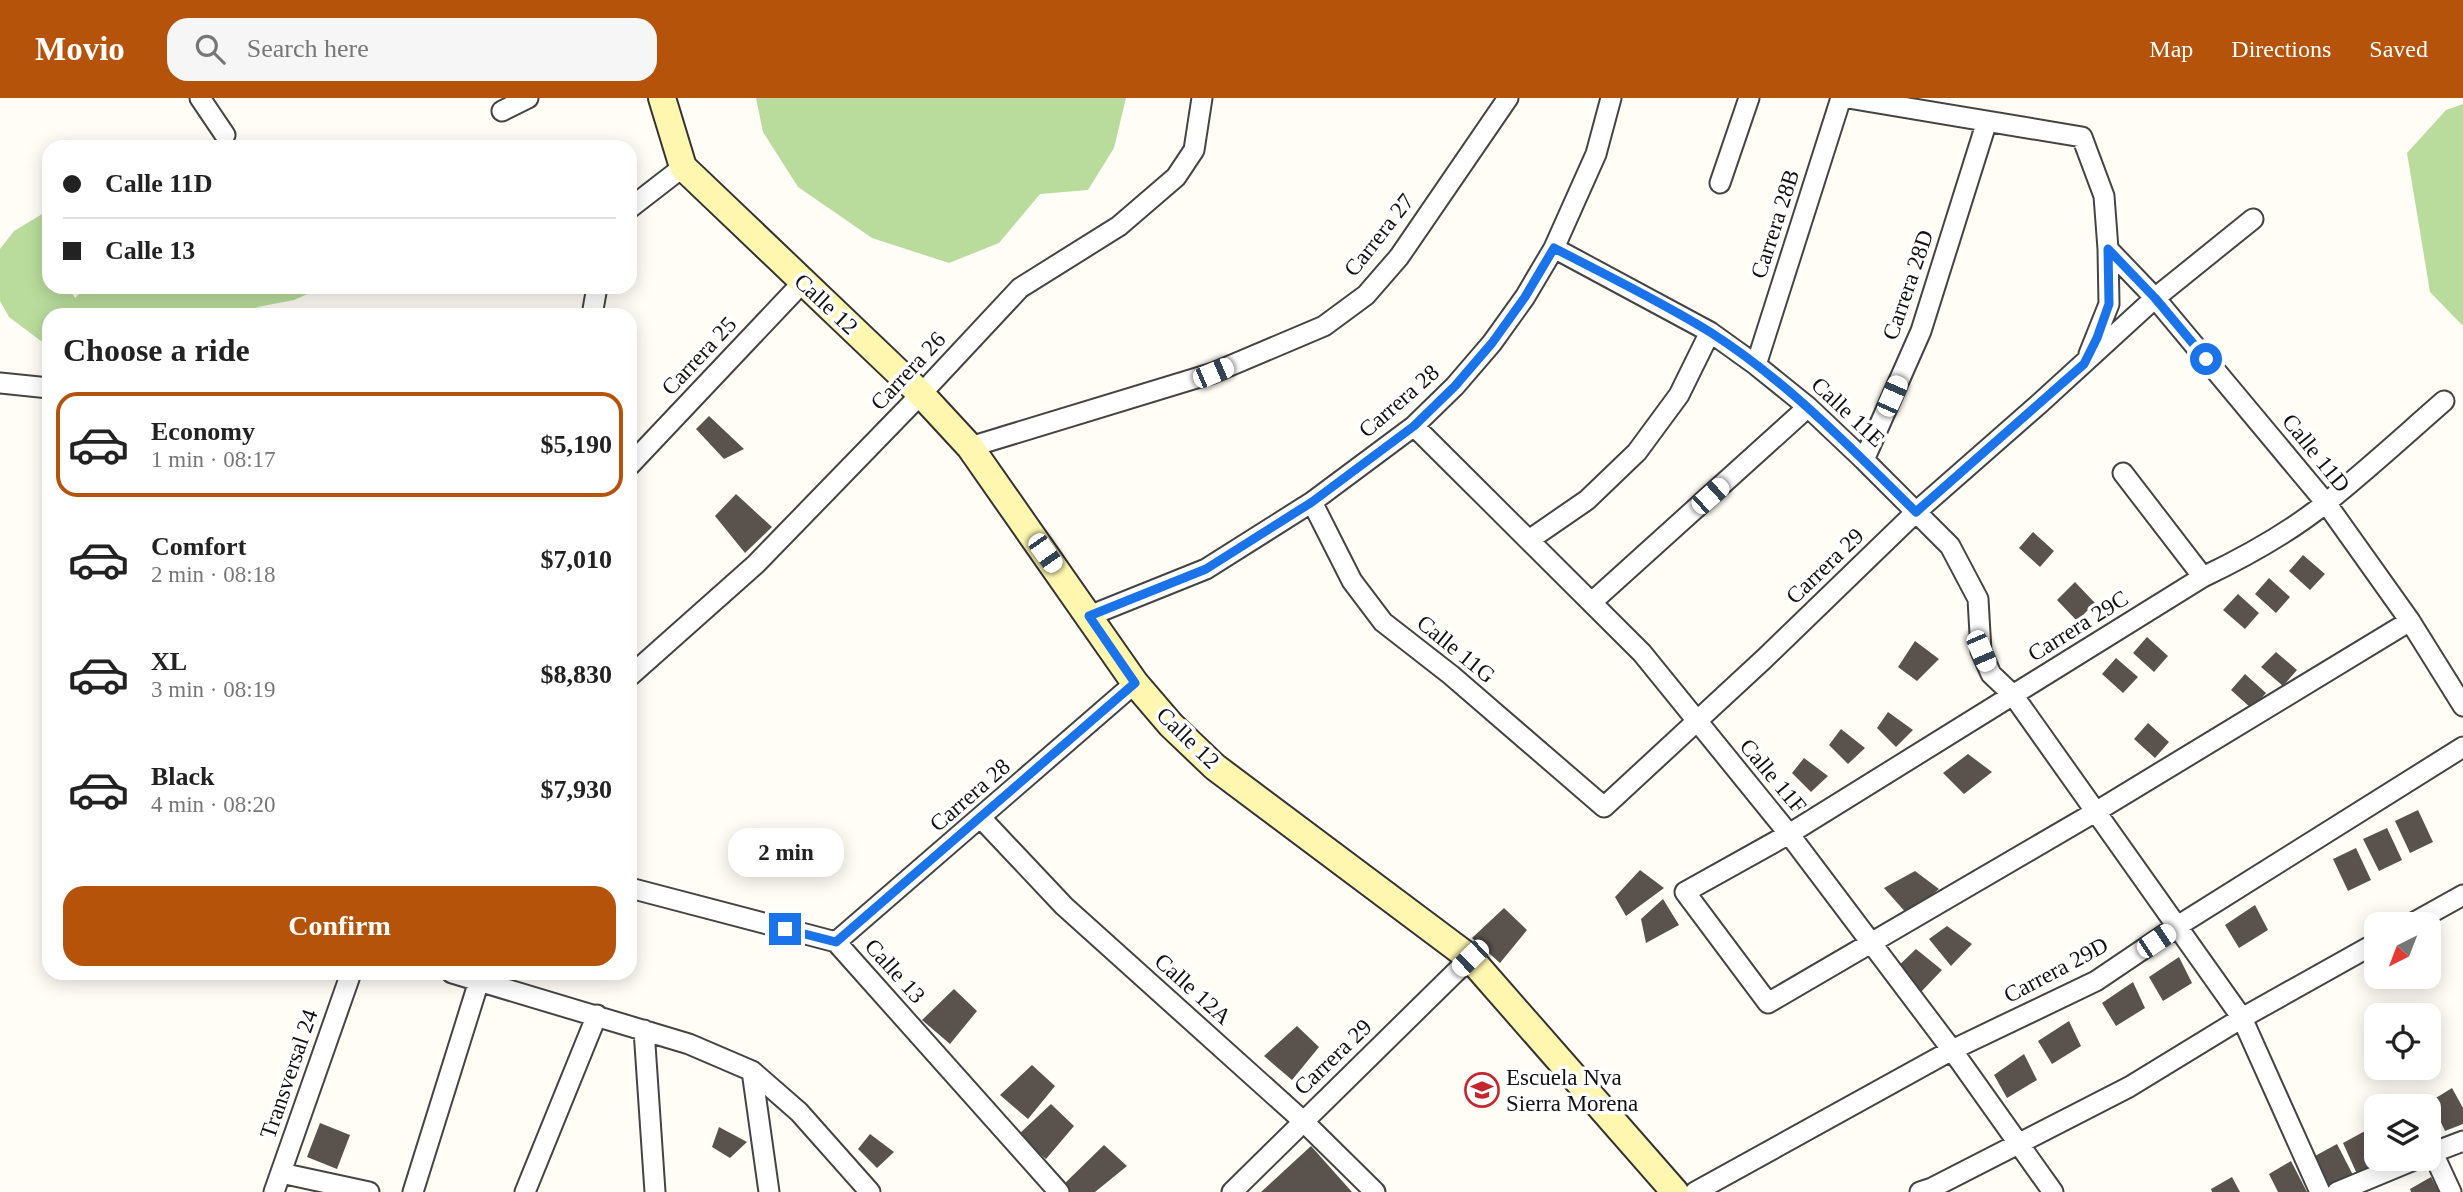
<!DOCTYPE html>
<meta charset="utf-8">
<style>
body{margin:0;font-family:Georgia,serif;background:#f6f6f6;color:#222;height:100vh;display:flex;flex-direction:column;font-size:26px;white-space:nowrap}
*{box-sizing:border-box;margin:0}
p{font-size:23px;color:#767676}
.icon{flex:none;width:38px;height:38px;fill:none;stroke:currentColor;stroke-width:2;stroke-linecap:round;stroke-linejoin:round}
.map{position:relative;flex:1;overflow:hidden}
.sheet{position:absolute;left:42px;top:210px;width:595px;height:672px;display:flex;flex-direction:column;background:#fff;border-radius:21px;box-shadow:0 4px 18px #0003}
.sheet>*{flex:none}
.guide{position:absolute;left:42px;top:42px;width:595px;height:154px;border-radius:21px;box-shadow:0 4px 18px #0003;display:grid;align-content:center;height:154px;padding:0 21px;background:#fff}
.needle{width:46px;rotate:222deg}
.tools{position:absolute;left:2364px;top:814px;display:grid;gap:14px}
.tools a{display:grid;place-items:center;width:77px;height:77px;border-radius:14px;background:#fff;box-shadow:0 4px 18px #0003;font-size:35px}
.end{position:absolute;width:32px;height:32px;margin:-16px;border:9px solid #1a73e8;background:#fff;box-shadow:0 0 0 4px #fff}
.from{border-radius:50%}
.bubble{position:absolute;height:49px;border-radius:21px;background:#fff;box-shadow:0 4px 18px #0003;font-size:23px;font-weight:700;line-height:49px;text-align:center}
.car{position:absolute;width:21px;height:42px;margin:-21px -10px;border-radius:9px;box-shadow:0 0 5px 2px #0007;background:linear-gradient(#fff 24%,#345 0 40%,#fff 0 76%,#345 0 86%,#fff 0)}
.guide b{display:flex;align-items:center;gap:24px;height:66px;font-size:26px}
.guide b+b{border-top:2px solid #e0e0e0}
.guide i{width:18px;height:18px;background:#222}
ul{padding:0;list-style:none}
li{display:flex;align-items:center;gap:21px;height:105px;margin:0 14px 10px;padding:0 7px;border:4px solid transparent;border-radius:21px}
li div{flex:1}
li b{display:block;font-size:26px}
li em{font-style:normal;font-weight:700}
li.current{border-color:#b45309}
li>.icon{width:63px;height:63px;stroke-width:1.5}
h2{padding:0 21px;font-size:32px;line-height:84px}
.primary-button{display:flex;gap:14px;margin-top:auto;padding:14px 21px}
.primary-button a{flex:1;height:80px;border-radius:21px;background:#b45309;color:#fff;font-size:28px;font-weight:700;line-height:80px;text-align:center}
header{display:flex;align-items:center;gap:42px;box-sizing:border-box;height:98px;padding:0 35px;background:#b45309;color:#fff}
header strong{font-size:33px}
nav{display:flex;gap:38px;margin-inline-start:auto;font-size:24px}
.search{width:490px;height:63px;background:#f6f6f6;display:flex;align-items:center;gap:18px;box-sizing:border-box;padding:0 24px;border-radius:21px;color:#767676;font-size:26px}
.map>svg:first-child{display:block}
.forest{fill:#b9dc9c}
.building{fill:#5a524d}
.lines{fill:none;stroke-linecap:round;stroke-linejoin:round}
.street-casing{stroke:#444;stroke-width:23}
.secondary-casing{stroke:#333;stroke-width:30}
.street{stroke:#fff;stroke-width:19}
.secondary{stroke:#fff6b0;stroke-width:26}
.route{stroke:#1a73e8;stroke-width:9}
.labels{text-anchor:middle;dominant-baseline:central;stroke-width:7;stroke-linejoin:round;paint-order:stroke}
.street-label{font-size:23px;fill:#111;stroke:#fff}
.poi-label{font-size:23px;fill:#111;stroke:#fff;text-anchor:start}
</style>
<header>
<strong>Movio</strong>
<div class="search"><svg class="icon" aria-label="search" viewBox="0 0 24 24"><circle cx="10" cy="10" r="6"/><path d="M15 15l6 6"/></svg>Search here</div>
<nav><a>Map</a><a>Directions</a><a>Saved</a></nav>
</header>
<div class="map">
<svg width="2463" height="1094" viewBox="0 0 2463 1094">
<rect width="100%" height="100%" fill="#fffdf5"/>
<path class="forest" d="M 756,0 L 1126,0 L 1114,50 L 1088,92 L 1040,96 L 999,145 L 949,165 L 872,140 L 798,89 L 763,34 Z
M 2463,6 L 2463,228 L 2430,194 L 2407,55 L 2446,12 Z
M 49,112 L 49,189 L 68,189 L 75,200 L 86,189 L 323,189 L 294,202 L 258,209 L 237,217 L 49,217 L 49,249 L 9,219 L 0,203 L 0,151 L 14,133 Z"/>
<path class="building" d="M 709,318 L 744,351 L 724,361 L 696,331 Z
M 736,396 L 772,429 L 745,455 L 715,418 Z
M 2033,434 L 2054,453 L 2040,469 L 2019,450 Z
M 2303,457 L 2325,476 L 2310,492 L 2289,473 Z
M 2269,480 L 2290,499 L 2276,515 L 2255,496 Z
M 2075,484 L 2095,505 L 2077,523 L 2057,502 Z
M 2238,496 L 2259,515 L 2245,531 L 2223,512 Z
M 2147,539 L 2168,558 L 2154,574 L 2133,555 Z
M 1915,543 L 1939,561 L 1917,583 L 1898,569 Z
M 2276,554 L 2297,572 L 2283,588 L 2261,569 Z
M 2116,560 L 2138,579 L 2123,595 L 2102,576 Z
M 2245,576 L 2266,595 L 2252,611 L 2231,592 Z
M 1888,614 L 1913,632 L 1896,649 L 1877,630 Z
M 2148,625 L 2169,644 L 2155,660 L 2134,641 Z
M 1841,631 L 1865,650 L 1848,666 L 1829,647 Z
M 1968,656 L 1992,674 L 1964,696 L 1943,675 Z
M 1804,660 L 1828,678 L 1811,694 L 1792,675 Z
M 2418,712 L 2433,744 L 2410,755 L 2395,723 Z
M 2387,730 L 2402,762 L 2379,773 L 2363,741 Z
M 2356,750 L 2371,782 L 2348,793 L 2333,761 Z
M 1640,772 L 1664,790 L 1626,818 L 1615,799 Z
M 1915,773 L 1939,791 L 1908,817 L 1884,790 Z
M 1663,801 L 1679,827 L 1646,845 L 1641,821 Z
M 2255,807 L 2268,832 L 2239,850 L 2225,827 Z
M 1504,810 L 1527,832 L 1500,865 L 1472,840 Z
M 1947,828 L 1972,846 L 1951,868 L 1929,841 Z
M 1916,851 L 1942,872 L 1920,895 L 1894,872 Z
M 2179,859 L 2192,885 L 2163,903 L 2149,879 Z
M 2133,884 L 2145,910 L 2116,928 L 2102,905 Z
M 954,891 L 977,913 L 950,946 L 922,922 Z
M 2069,923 L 2081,948 L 2052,966 L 2038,943 Z
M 1297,928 L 1319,949 L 1292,982 L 1264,958 Z
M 2024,956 L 2037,982 L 2007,1000 L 1994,977 Z
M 1032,967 L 1055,988 L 1028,1021 L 1000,997 Z
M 2452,990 L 2463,1010 L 2463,1026 L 2445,1033 L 2431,1003 Z
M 1051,1006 L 1074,1028 L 1046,1061 L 1018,1037 Z
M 2429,1018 L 2439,1037 L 2429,1041 Z
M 320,1025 L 350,1037 L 337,1071 L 307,1059 Z
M 719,1029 L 747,1044 L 730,1060 L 712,1049 Z
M 2365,1033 L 2376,1055 L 2376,1060 L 2379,1060 L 2382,1066 L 2357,1076 L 2343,1045 Z
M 870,1036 L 894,1054 L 877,1070 L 858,1051 Z
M 2337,1046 L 2354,1079 L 2329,1089 L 2315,1058 Z
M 1104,1047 L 1127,1068 L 1095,1094 L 1067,1094 L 1062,1088 Z
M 1311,1048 L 1352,1094 L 1261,1094 Z
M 2291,1063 L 2307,1094 L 2278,1094 L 2269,1076 Z
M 2232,1079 L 2240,1094 L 2212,1094 L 2211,1091 Z
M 2431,1079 L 2439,1094 L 2411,1094 L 2410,1091 Z"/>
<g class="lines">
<g class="street-casing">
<path id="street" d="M 200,0 L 225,37
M 1848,0 L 2082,39 L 2104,98 L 2108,151 L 2109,206 L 2089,256
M 502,13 L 528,0
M 1720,85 L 1749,0
M 630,110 L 683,69
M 1554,150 L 1710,234 L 1756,267 L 1808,309 L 1864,362 L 1950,448 L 1978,501 L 1981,553 L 1991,576 L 2013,597 L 2242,920 L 2320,1094
M 2108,151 L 2155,200 L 2326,405 L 2410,523 L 2463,608
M 592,217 L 597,189
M 1756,267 L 1841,0
M 0,285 L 49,290
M 1414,328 L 1642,555 L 1789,736 L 1952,952 L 2053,1094
M 970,349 L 1213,275 L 1324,228 L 1366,197 L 1399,159 L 1508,0
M 1864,362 L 1921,233 L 1987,23
M 630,367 L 803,184
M 2123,375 L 2203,479
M 1312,404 L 1352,483 L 1383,524 L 1451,577 L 1604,709 L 1764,561 L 1916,414 L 2039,306 L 2155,200 L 2253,121
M 1529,442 L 1587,402 L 1637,354 L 1679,297 L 1710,234
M 1592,504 L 1808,309
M 1089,518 L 1206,471 L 1312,404 L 1414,328 L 1455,288 L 1492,245 L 1525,199 L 1554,150 L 1596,56 L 1611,0
M 2410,523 L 2097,713 L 1768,905 L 1685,794 L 1789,736 L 2203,479 C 2247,458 2289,435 2327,404 C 2367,372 2405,337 2444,303
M 630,578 L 756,466 L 921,296 L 1020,190 L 1119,128 L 1176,79 L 1194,52 L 1202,0
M 981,720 L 1064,808 L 1303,1023 L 1375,1094
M 630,790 L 836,844 L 1059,1094
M 2411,826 L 2463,797
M 836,844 L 1135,585
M 452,875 L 689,946 L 752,973 L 799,1014 L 870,1094
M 644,932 L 655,1094
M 752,973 L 769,1094
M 2433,1055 L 2451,1094
M 2429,1056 L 2463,1043
M 281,1075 L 369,1094
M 274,1094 L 351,875
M 413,1094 L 479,883
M 525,1094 L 597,917
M 1232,1094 L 1470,860
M 1695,1094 L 1952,952 L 2096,883 L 2176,829 L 2463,649
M 1920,1094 L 1932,1090 L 2129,989 L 2242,920 L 2376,845
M 2337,1094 L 2419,1060"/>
</g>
<g class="secondary-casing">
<path id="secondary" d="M 662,0 L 683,69 L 921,296 L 970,349 L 1135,585 L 1171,627 L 1215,669 L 1470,860 L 1675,1094"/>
</g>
<use href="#street" class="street"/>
<use href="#secondary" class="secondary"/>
</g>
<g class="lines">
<path class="route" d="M 785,831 L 836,844 L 1135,585 L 1089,518 L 1206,471 L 1312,404 L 1414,328 L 1455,288 L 1492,245 L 1525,199 L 1554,150 C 1606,177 1660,203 1710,234 C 1787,283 1851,350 1916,414 L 2084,266 L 2097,240 L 2109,206 L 2108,151 L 2155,200 L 2206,261"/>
</g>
<defs>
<g id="school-ring" transform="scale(1.75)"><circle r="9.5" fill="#fff" stroke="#c4262e" stroke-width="1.5"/><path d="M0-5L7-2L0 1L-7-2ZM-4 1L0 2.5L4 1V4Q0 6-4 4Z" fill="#c4262e"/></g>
</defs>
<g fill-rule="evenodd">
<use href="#school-ring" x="1482" y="992"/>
</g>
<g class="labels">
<g class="street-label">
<text transform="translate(1775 126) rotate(-72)">Carrera 28B</text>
<text transform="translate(1379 137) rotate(-52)">Carrera 27</text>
<text transform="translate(1908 187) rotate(-71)">Carrera 28D</text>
<text transform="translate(826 206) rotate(43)">Calle 12</text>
<text transform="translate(699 258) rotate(-47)">Carrera 25</text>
<text transform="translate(908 273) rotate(-47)">Carrera 26</text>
<text transform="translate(1399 303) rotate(-41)">Carrera 28</text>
<text transform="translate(1848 314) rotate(43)">Calle 11E</text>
<text transform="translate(2316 355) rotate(51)">Calle 11D</text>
<text transform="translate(1825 468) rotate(-44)">Carrera 29</text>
<text transform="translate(2078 528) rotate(-32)">Carrera 29C</text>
<text transform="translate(1456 551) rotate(39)">Calle 11G</text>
<text transform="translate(1188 640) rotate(44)">Calle 12</text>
<text transform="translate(1773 678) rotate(50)">Calle 11F</text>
<text transform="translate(970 697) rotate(-41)">Carrera 28</text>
<text transform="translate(2056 872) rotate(-28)">Carrera 29D</text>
<text transform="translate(895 873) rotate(48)">Calle 13</text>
<text transform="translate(1193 891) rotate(42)">Calle 12A</text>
<text transform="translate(1333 959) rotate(-44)">Carrera 29</text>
<text transform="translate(289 976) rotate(-71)">Transversal 24</text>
</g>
<g class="poi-label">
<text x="1506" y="979">Escuela Nva<tspan x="1506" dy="26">Sierra Morena</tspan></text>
</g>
</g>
</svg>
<div class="tools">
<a><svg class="needle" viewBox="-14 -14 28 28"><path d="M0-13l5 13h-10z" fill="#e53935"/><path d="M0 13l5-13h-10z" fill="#767676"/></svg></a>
<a><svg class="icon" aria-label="locate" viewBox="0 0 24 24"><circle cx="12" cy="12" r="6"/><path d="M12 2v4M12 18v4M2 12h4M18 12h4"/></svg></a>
<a><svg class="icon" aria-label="layers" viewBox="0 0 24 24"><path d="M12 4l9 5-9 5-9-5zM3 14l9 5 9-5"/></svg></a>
</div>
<i class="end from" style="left:2206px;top:261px"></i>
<i class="end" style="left:785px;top:831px"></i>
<div class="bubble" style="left:728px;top:730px;width:116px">2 min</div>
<i class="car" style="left:1213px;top:275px;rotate:67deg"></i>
<i class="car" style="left:1892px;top:298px;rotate:24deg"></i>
<i class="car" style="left:1710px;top:398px;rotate:48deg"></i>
<i class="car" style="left:1045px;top:455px;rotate:145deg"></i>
<i class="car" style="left:1981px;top:553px;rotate:157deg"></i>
<i class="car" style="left:2156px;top:843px;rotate:56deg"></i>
<i class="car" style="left:1470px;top:860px;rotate:226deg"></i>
<div class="guide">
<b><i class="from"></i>Calle 11D</b>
<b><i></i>Calle 13</b>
</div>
<section class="sheet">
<h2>Choose a ride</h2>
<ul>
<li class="current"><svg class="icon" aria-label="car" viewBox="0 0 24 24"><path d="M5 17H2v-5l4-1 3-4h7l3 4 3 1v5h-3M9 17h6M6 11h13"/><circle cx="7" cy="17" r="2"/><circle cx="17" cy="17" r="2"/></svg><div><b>Economy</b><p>1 min · 08:17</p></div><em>$5,190</em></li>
<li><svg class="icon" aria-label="car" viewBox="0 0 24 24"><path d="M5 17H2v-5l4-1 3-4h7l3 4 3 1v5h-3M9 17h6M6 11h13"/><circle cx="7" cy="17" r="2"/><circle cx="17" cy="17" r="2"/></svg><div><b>Comfort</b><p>2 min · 08:18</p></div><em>$7,010</em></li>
<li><svg class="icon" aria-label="car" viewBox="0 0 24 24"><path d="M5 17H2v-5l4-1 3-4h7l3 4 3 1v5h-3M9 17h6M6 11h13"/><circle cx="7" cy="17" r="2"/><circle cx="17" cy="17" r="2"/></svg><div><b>XL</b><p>3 min · 08:19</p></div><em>$8,830</em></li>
<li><svg class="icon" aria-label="car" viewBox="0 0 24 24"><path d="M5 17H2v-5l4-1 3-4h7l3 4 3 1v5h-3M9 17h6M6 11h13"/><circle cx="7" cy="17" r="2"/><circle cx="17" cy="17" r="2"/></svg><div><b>Black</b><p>4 min · 08:20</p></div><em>$7,930</em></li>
</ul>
<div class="primary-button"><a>Confirm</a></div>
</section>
</div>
